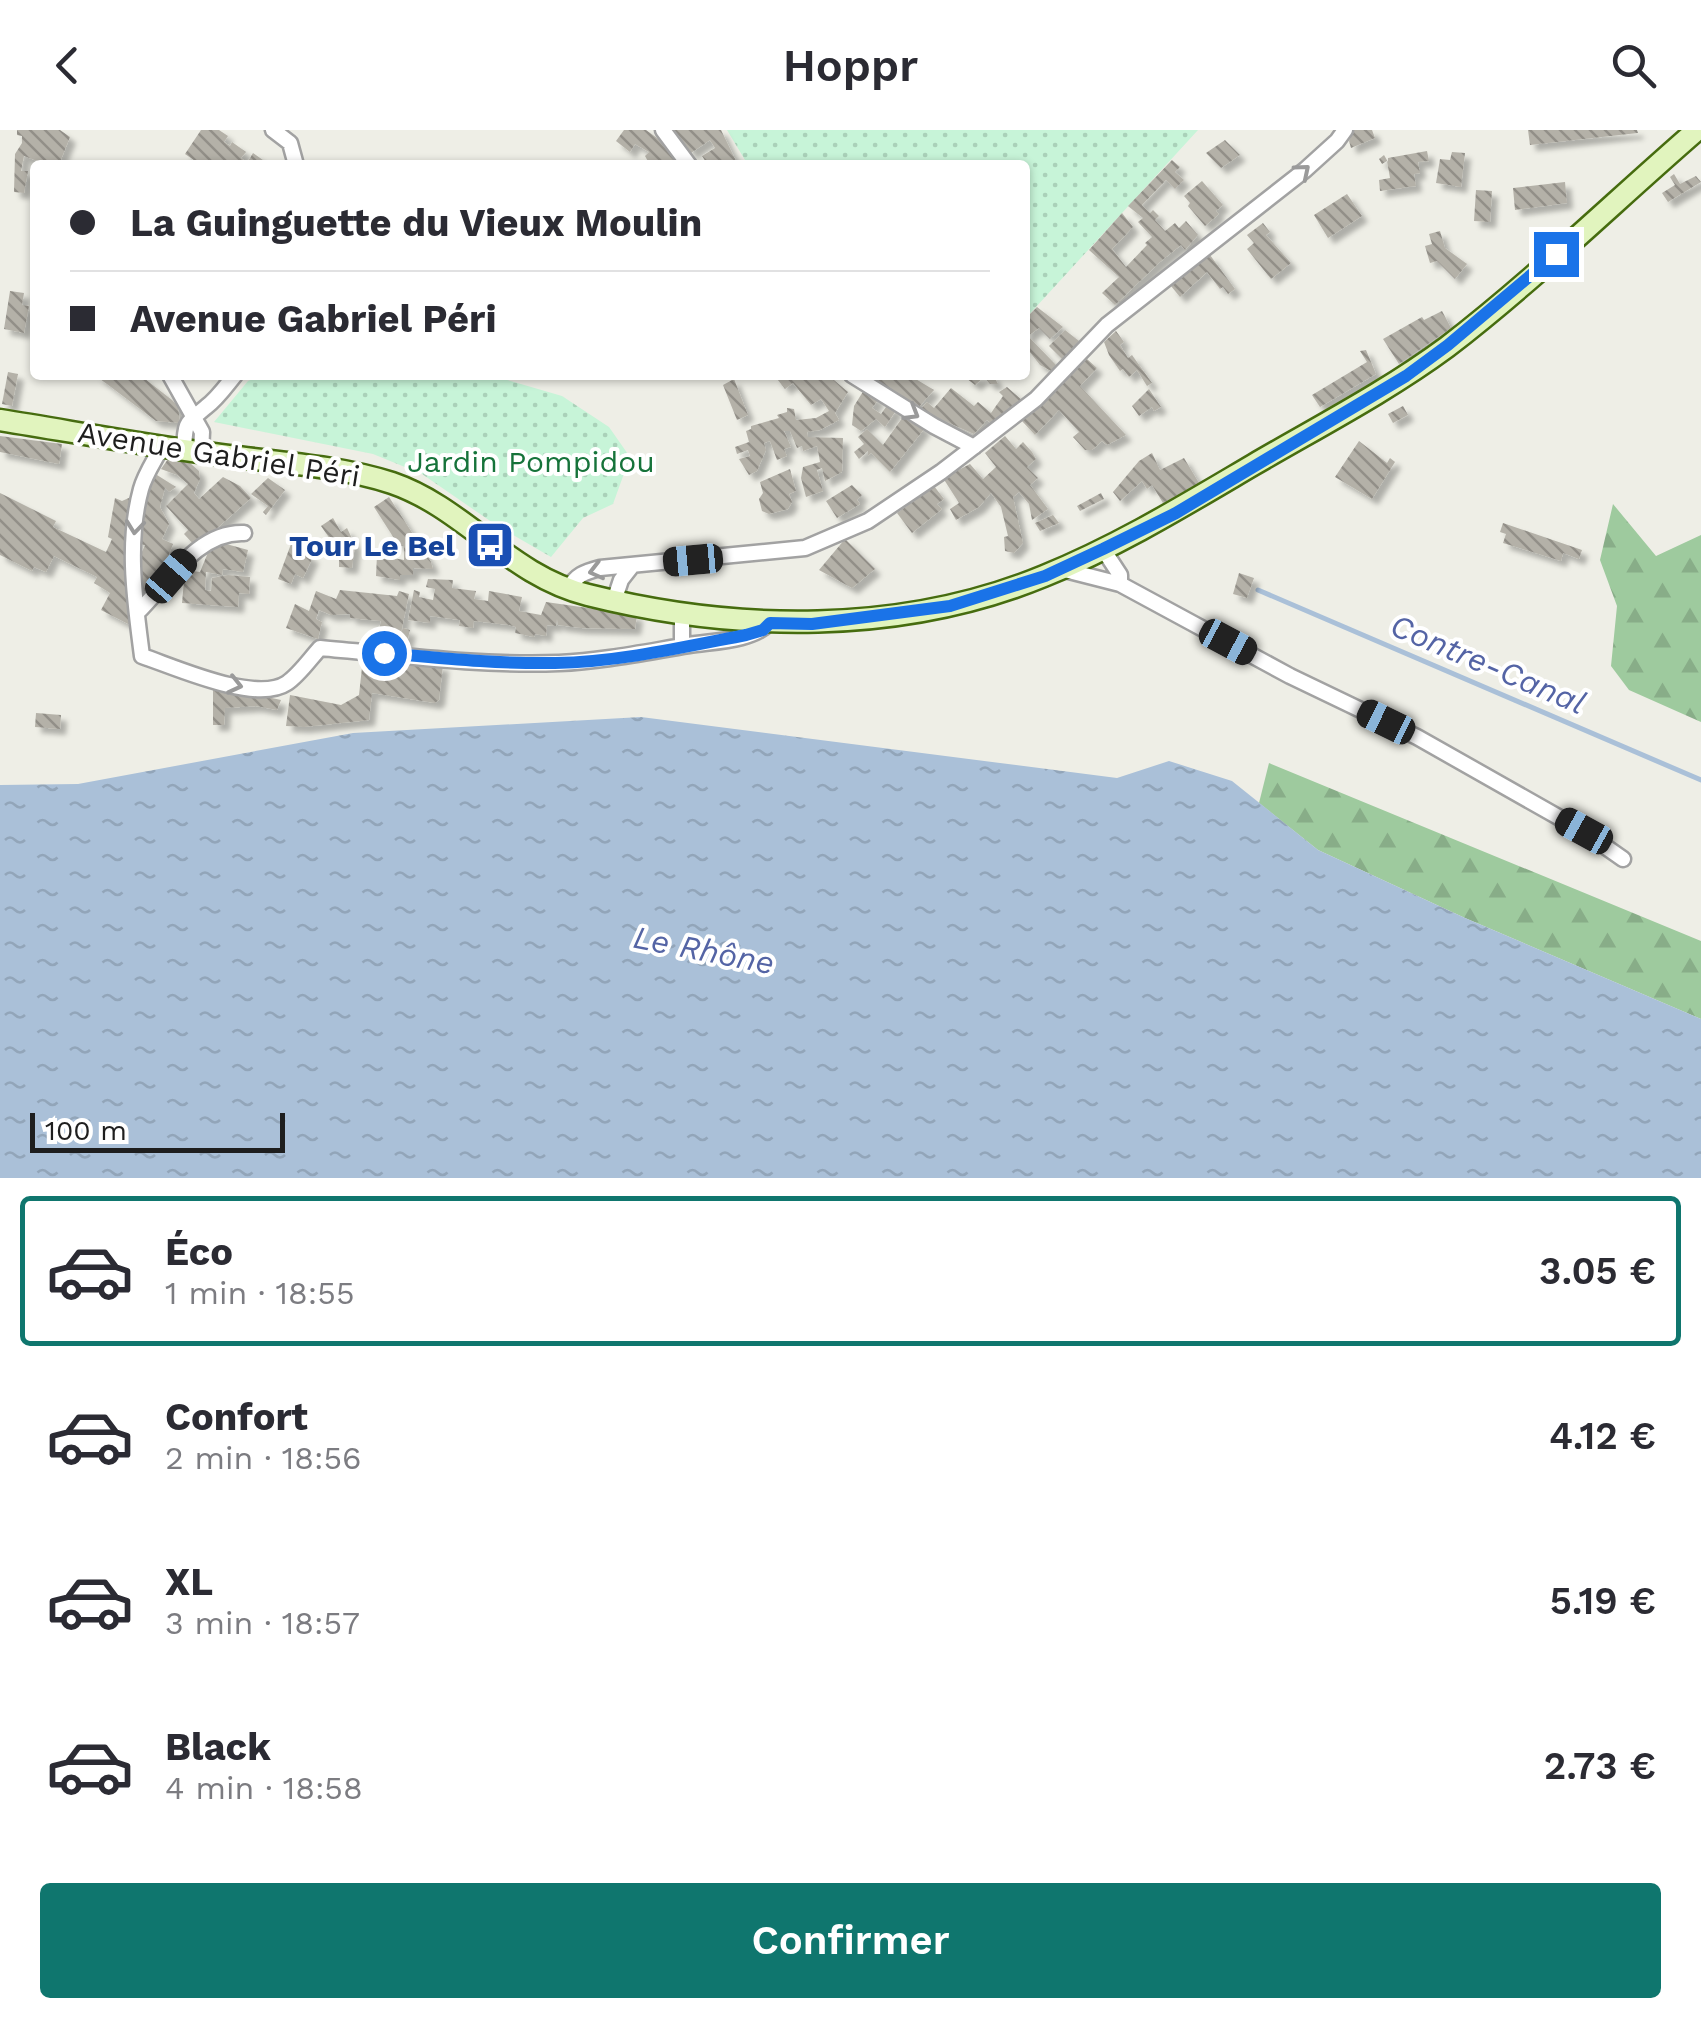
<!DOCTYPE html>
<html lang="fr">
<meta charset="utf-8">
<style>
body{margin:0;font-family:"Work Sans",sans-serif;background:#f7f7f7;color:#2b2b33;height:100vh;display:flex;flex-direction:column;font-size:38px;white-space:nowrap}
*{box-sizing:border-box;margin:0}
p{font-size:32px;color:#7c7c81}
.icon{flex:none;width:55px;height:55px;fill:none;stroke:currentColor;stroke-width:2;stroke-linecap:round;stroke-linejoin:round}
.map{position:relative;height:1048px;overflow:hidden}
.details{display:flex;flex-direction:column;background:#fff;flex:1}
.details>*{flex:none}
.hud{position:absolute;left:30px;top:30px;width:1000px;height:220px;border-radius:10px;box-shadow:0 2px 8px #0004;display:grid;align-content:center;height:220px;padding:0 40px;background:#fff}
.scale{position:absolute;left:30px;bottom:25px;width:255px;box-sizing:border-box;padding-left:10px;border:5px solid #1e1e1e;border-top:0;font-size:28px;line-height:35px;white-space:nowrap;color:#1e1e1e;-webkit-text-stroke:8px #fff;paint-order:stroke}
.end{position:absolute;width:45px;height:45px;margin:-22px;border:12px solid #1a73e8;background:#fff;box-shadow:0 0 0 5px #fff}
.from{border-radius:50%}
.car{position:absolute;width:30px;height:60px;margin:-30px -15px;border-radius:12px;box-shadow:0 0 8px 2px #0007;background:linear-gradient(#222 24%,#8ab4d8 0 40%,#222 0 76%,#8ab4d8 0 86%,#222 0)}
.hud b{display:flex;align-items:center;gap:35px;height:95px;font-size:38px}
.hud b+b{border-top:2px solid #e1e1e2}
.hud i{width:25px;height:25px;background:#2b2b33}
ul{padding:18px 0 0;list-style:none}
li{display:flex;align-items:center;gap:30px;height:150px;margin:0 20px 15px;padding:0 20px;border:5px solid transparent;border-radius:10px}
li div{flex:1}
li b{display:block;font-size:38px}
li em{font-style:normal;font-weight:600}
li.active{border-color:#0f766e}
li>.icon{width:90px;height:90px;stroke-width:1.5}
.action{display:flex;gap:20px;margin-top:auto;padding:20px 40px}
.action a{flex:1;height:115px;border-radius:10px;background:#0f766e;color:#fff;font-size:40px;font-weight:600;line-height:115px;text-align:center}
header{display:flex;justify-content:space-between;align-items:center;height:130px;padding:0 40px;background:#fff;font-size:45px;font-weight:600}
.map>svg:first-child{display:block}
.forest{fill:url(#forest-firs)}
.park{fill:url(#park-dots)}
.water{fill:url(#water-ripples)}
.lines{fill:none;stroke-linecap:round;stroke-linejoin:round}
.stream{stroke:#aac0d8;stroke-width:5}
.building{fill:url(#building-back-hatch);filter:url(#shadow)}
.street-casing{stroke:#a2a2a2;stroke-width:19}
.secondary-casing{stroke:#466c0f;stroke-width:25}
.street{stroke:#fff;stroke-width:14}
.secondary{stroke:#e1f4be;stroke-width:20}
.oneway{stroke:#9a9a9a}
.route{stroke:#1a73e8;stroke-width:12}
.labels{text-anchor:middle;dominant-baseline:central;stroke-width:8;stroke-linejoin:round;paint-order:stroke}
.street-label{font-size:30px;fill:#1e1e1e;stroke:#fff}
.park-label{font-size:30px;fill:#16733a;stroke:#fff}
.transit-label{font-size:30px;font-weight:bold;fill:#164399;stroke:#fff;text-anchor:end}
.water-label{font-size:32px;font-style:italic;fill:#5464a5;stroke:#fff}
</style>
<header><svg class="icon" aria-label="back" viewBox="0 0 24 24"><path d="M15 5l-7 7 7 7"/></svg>Hoppr<svg class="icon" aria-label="search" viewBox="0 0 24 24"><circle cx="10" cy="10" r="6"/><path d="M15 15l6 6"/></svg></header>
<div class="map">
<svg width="1701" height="1048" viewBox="0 0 1701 1048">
<defs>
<pattern id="forest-firs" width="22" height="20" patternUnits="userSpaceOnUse" patternTransform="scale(2.5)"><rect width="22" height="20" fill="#9eca9e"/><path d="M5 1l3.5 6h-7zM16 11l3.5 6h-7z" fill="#88ad88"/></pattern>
<pattern id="park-dots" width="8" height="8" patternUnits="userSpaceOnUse" patternTransform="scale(2.5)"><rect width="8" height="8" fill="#c7f4d8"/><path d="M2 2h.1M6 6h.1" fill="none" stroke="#aad1b9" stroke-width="1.8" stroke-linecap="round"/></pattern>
<pattern id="water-ripples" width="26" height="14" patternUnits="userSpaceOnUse" patternTransform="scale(2.5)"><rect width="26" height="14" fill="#aac0d8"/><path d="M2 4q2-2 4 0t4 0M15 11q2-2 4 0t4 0" fill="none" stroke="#92a5b9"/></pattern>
<pattern id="building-back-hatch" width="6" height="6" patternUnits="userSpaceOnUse" patternTransform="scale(2.5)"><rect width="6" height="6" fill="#b4b1a8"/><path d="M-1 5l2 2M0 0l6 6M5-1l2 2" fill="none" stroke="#928f88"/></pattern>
<filter id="shadow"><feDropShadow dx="6" dy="6" stdDeviation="2.5" flood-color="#0004"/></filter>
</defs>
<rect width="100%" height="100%" fill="#eeeee6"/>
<path class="forest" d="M 1613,374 L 1656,426 L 1701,405 L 1701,592 L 1629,560 L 1611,536 L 1617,476 L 1600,430 Z
M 1269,633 L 1701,811 L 1701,889 L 1465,788 L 1318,720 L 1259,673 Z"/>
<path class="park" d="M 727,0 L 1198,0 L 1025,189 L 1025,35 L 781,35 L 778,31 L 748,35 Z
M 262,245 L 490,245 L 562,266 L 609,297 L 630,327 L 613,374 L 583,388 L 551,427 L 496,395 L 422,344 L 373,324 L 214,292 L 248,251 Z"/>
<path class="water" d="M 641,587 L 1117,648 L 1169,631 L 1232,651 L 1318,720 L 1465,788 L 1701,889 L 1701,1048 L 0,1048 L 0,655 L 78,654 L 353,603 Z"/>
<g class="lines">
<path class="stream" d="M 1258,460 L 1701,650"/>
</g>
<path class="building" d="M 17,0 L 60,0 L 70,7 L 60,32 L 67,35 L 48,35 L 24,26 L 21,41 L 28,41 L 24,63 L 14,62 L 15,24 L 22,13 L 22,6 L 17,5 Z
M 201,0 L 219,0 L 228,6 L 224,12 L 230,16 L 232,12 L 246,22 L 241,28 L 247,33 L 253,23 L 270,35 L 201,35 L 185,24 Z
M 624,0 L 646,0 L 671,18 L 681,35 L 650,35 L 645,26 L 649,22 L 635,14 L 630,22 L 616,11 Z
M 674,0 L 721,0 L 738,35 L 708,35 L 702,26 L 715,18 L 710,10 L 691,23 Z
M 1354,0 L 1372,0 L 1375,8 L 1351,18 L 1349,11 Z
M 1528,0 L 1637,0 L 1638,3 L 1530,15 Z
M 1225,10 L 1240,25 L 1221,38 L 1206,23 Z
M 1427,21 L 1429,31 L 1418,32 L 1420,43 L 1414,44 L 1416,56 L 1380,61 L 1379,50 L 1390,48 L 1387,31 L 1382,34 L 1379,29 L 1384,25 L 1388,32 L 1388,28 Z
M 1452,22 L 1465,23 L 1461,57 L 1436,53 L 1440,29 L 1450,30 Z
M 1172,30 L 1180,37 L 1175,42 L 1184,50 L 1175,59 L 1166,50 L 1142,75 L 1150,83 L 1153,80 L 1159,86 L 1155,90 L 1165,101 L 1175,93 L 1179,98 L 1186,91 L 1198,105 L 1185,120 L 1181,115 L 1160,132 L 1115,175 L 1102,163 L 1119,147 L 1089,120 L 1122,83 L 1133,97 L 1112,119 L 1126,137 L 1147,115 L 1145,113 L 1152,107 L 1138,92 L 1143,88 L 1128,76 Z
M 1674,44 L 1680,54 L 1696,46 L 1701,52 L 1668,72 L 1662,63 L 1675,55 L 1670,47 Z
M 1202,51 L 1223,75 L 1216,81 L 1219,84 L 1205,96 L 1188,76 L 1190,73 L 1184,66 Z
M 1565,52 L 1567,73 L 1515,80 L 1513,58 Z
M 1476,60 L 1492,61 L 1490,92 L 1474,91 Z
M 1347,64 L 1362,86 L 1328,108 L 1314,85 Z
M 1263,93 L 1270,102 L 1266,105 L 1291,133 L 1271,149 L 1247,119 L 1254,113 L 1247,105 Z
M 1440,101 L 1445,118 L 1467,134 L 1455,149 L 1437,131 L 1430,133 L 1425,116 L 1432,114 L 1429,104 Z
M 1210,125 L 1235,159 L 1228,164 L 1223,157 L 1220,159 L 1207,142 L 1180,167 L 1171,156 Z
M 10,161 L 24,163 L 22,175 L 29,176 L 24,203 L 4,199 Z
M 1037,177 L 1063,197 L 1050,209 L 1039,198 L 1028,206 L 1056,235 L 1051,241 L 1040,235 L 1025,216 L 1025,189 Z
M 1442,181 L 1451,198 L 1399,234 L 1383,209 L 1422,187 L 1424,190 Z
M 1065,200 L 1079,211 L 1062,229 L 1049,216 Z
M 1116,201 L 1124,212 L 1120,215 L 1128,228 L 1132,225 L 1152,253 L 1147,256 L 1137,240 L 1129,247 L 1123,239 L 1120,241 L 1109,225 L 1104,212 Z
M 1366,220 L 1376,244 L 1320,277 L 1312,265 L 1367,232 L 1360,221 Z
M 1087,229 L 1097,238 L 1080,256 L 1126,305 L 1107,315 L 1102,311 L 1092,320 L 1085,320 L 1073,307 L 1079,302 L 1059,280 L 1035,305 L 1022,291 Z
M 8,242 L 18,244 L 12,276 L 2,274 Z
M 95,245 L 140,245 L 172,270 L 178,276 L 180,293 L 156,291 Z
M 774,245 L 828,245 L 848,262 L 835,283 L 839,290 L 820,300 L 807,302 L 808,307 L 843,308 L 842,342 L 825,351 L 822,338 L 817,340 L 823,361 L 806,367 L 801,348 L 803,337 L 820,332 L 818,321 L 817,316 L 803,321 L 802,316 L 797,318 L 790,301 L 784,301 L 791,317 L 784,319 L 787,326 L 777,330 L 770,311 L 764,313 L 766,320 L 757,341 L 749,345 L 739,329 L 750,326 L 748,320 L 737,324 L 735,317 L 749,312 L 746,301 L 751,299 L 751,296 L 779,288 L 777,285 L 787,282 L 787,278 L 794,279 L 796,290 L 816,288 L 829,281 L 821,269 L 811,275 L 793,253 L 785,259 Z
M 868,245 L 909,245 L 934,260 L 918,278 Z
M 969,245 L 993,245 L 998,254 L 990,254 L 984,247 L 975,255 L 966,248 Z
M 734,249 L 748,285 L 737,290 L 723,255 Z
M 1007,257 L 1023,271 L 995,296 L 987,290 L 974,304 L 920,280 L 927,272 L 934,278 L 951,258 L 974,276 L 978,272 L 991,283 L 1003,266 L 999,262 Z
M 1149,259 L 1161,277 L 1154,281 L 1152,277 L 1139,286 L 1132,276 Z
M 864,260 L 879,269 L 872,278 L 881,284 L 888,274 L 897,279 L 885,297 L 876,289 L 861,301 L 852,295 L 854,276 Z
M 1403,276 L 1408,285 L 1393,293 L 1388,284 Z
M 905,284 L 925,298 L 890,342 L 871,323 L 868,326 L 868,321 L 859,329 L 854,322 L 864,314 L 858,307 L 867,299 L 883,315 Z
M 0,306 L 62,314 L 59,334 L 0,322 Z
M 1005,306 L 1016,319 L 1023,312 L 1032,322 L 1036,329 L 1027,337 L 1038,348 L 1030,355 L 1048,379 L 1032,390 L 1029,374 L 1019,362 L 1013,367 L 1023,413 L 1014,423 L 1005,421 L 1004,407 L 1008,406 L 1001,377 L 991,363 L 979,377 L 956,390 L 950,379 L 959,373 L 943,348 L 970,334 L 983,349 L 996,337 L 985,323 Z
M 1359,311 L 1387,333 L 1390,328 L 1395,332 L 1372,369 L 1335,347 Z
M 1152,323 L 1160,340 L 1184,328 L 1199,353 L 1163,373 L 1152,355 L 1147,359 L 1142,351 L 1120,371 L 1113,362 L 1139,331 Z
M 168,329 L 190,333 L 199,341 L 200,349 L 194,363 L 199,369 L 223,347 L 240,356 L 251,368 L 196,417 L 184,404 L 188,400 L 166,376 L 188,354 L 177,345 L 161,339 Z
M 790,339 L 796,361 L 789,364 L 792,372 L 788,379 L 769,384 L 762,381 L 759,369 L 763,363 L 760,352 Z
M 157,345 L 176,357 L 169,362 L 165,358 L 160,377 L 169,394 L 162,409 L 173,414 L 154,462 L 141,463 L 137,433 L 145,415 L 137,414 L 142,370 Z
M 268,348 L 285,360 L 266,385 L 263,382 L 268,376 L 251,364 Z
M 852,355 L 862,365 L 857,370 L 860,374 L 837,388 L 826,371 Z
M 934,356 L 944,369 L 937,374 L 942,379 L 912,403 L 897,383 Z
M 0,363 L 56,391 L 53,397 L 106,422 L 112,409 L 108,407 L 115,368 L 122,371 L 131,367 L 124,431 L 132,496 L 101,480 L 110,463 L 94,453 L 97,447 L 54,426 L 46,442 L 34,437 L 32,441 L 0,425 Z
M 1101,363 L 1104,369 L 1080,381 L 1077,376 Z
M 389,367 L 431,432 L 433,439 L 413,438 L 413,445 L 400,445 L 400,450 L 376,446 L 377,425 L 404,430 L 404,416 L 399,416 L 374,377 Z
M 1053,385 L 1059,393 L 1040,401 L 1035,393 Z
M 333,388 L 341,402 L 347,398 L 355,415 L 352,438 L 339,437 L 339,422 L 321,396 Z
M 1503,393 L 1582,420 L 1579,429 L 1563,423 L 1561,431 L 1503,413 L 1506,404 L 1500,402 Z
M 845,409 L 875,439 L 852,458 L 819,440 Z
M 219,412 L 248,420 L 243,442 L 223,439 L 222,445 L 206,442 L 205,460 L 211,461 L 212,448 L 228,445 L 250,447 L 249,464 L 239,463 L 238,477 L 182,473 L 185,440 L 200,442 L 209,420 Z
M 291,414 L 306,420 L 305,423 L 313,427 L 303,448 L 295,444 L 291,454 L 278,449 Z
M 1239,443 L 1254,448 L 1247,468 L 1233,464 Z
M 428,449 L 453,450 L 452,458 L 476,461 L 474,469 L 488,471 L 489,461 L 522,467 L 519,481 L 541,485 L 546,472 L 637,485 L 635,499 L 581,498 L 558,495 L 557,489 L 556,496 L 547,495 L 546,506 L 535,504 L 534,507 L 515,503 L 516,497 L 509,495 L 474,491 L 473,498 L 459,496 L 460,490 L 430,486 L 430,493 L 408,490 L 414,460 L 420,462 L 419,467 L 433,470 L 435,459 L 426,457 Z
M 340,460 L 397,466 L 399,461 L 409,464 L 401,503 L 403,498 L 410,500 L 405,521 L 384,518 L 387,505 L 378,503 L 381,491 L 350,488 L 350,484 L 331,485 L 319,480 L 316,489 L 322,492 L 318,509 L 286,498 L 295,474 L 309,481 L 316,461 L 336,469 Z
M 363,528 L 443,535 L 439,570 L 435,573 L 372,563 L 369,590 L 304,597 L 286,596 L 290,565 L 341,575 L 359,565 Z
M 213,555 L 281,570 L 277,580 L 256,576 L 225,578 L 224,595 L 213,595 Z
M 36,583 L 61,585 L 60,599 L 35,597 Z"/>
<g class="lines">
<g class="street-casing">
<path id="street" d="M 273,0 L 290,13 L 296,35
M 663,0 L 689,35
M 170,245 L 202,302 L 201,323
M 852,245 L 934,296 L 974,317
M 162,316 C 155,330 145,344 141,359 C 126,414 135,471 142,526 C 175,537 256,574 287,553 C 299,545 310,529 320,518 C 399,525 480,536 559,533 C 603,531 646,522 689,515 C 713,511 752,511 769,493
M 184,320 C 185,291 186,294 206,277 C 217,269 226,256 235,245
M 1103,419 L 1120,445 L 1120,454
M 1061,439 L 1120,454 L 1290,546 L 1417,607 L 1583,701 L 1623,729
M 568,460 C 575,445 585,442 600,438 L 805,418 L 868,391 L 941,342 L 1036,269 L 1107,195 L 1305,40 L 1337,11 L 1345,0
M 614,471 L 621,450 L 632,436
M 682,482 L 682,516
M 137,483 C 168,453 197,401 244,403"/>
</g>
<g class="secondary-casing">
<path id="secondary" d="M 0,290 C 69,301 137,314 206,323 C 267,332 333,334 392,353 C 465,378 510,446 588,465 C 736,502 901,505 1044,446 C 1118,416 1185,375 1253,335 C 1318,297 1386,262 1447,217 C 1534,150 1614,72 1697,0"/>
</g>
<use href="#street" class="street"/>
<use href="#secondary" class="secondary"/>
</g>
<defs><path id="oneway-chevron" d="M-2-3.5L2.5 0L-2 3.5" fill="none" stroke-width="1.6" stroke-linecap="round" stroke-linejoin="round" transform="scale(2.5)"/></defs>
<g class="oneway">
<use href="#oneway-chevron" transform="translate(1303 41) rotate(-40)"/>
<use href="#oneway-chevron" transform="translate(912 283) rotate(31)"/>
<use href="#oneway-chevron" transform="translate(135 397) rotate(96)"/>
<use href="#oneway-chevron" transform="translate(596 441) rotate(166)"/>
<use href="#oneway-chevron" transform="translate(235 555) rotate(13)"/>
</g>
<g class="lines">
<path class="route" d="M 384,523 C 441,528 498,534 555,533 C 618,532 684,517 746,505 L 763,500 L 770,493 L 812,494 L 950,476 L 1045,446 L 1103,419 L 1176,383 L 1406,246 L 1448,215 L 1556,124"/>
</g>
<defs>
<g id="bus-square" transform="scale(2.5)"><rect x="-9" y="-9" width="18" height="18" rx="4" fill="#1a4fb4" stroke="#fff"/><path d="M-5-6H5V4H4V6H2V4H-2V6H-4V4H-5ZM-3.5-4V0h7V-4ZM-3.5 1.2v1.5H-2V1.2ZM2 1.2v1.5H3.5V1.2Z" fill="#fff"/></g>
</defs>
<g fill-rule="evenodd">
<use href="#bus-square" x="490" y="415"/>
</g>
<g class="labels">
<g class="street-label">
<text transform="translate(219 324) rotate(9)">Avenue Gabriel Péri</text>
</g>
<g class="park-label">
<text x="531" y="331">Jardin Pompidou</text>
</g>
<g class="transit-label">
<text x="455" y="415">Tour Le Bel</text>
</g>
<g class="water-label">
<text transform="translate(1488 534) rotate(23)">Contre-Canal</text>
<text transform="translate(704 820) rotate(11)">Le Rhône</text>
</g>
</g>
</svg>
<div class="scale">100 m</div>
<i class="end from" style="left:384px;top:523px"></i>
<i class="end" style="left:1556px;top:124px"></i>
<i class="car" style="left:693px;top:430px;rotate:265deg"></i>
<i class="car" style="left:171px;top:446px;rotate:41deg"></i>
<i class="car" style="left:1228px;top:512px;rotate:118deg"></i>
<i class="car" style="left:1386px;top:592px;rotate:296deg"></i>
<i class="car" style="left:1584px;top:701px;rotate:299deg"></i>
<div class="hud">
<b><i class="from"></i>La Guinguette du Vieux Moulin</b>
<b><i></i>Avenue Gabriel Péri</b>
</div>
</div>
<section class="details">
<ul>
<li class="active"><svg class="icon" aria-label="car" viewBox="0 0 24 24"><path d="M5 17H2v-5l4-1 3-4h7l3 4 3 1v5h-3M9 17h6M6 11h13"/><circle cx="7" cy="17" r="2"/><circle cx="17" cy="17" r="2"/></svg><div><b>Éco</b><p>1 min · 18:55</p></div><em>3.05 €</em></li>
<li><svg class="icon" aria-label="car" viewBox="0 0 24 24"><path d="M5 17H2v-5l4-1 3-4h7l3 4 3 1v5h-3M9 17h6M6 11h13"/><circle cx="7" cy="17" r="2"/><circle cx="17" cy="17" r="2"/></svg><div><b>Confort</b><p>2 min · 18:56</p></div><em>4.12 €</em></li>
<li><svg class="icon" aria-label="car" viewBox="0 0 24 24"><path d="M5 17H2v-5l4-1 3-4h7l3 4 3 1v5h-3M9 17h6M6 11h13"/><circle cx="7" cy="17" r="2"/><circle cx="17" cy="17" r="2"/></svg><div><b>XL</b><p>3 min · 18:57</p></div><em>5.19 €</em></li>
<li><svg class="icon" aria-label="car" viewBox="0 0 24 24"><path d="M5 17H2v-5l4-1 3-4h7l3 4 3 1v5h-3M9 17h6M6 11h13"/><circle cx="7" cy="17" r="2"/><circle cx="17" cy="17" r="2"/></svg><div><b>Black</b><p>4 min · 18:58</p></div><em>2.73 €</em></li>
</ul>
<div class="action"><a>Confirmer</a></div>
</section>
